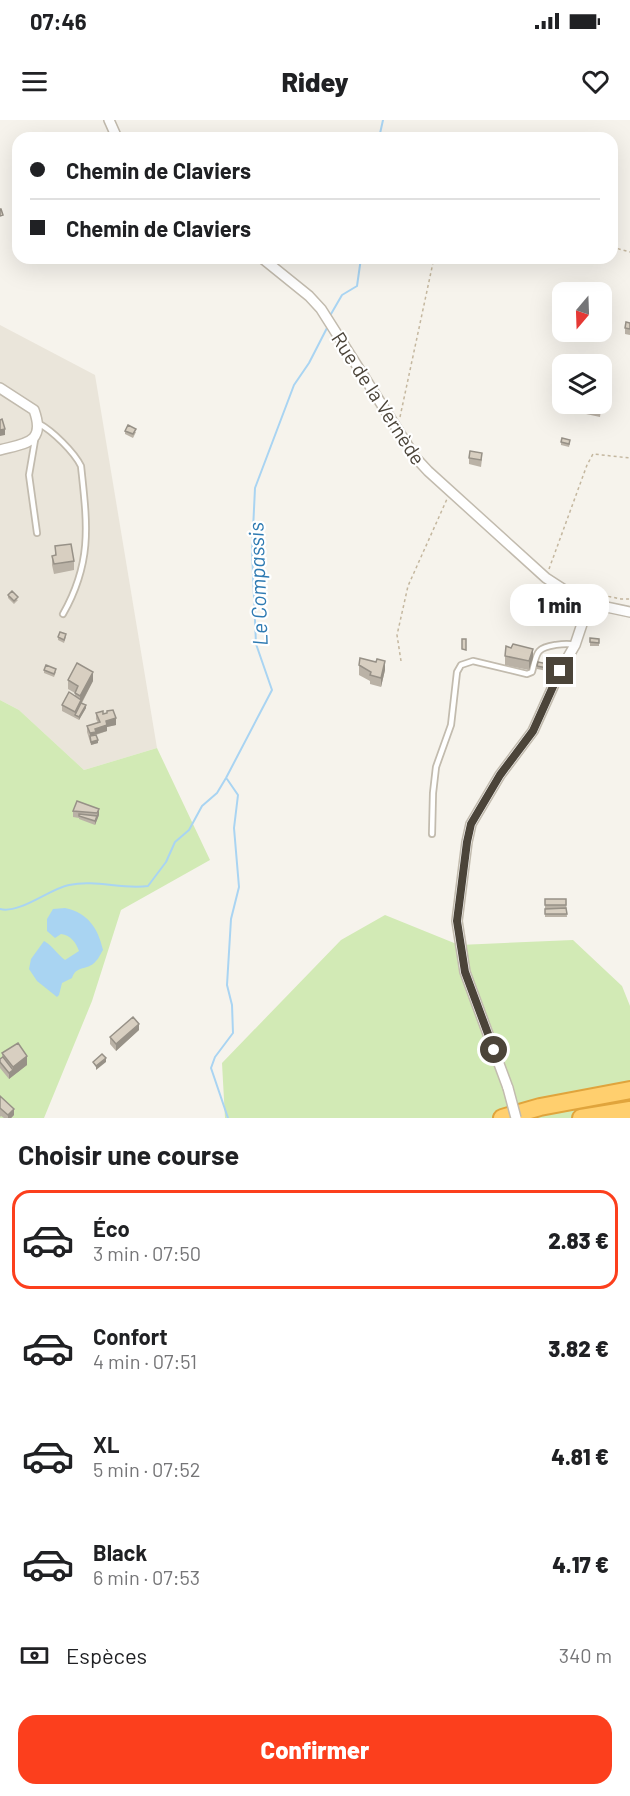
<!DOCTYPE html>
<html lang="fr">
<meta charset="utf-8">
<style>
body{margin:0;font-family:Barlow,sans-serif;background:#f6f6f6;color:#202124;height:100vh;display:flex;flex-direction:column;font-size:22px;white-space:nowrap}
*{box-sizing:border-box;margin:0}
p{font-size:20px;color:#757577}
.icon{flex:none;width:33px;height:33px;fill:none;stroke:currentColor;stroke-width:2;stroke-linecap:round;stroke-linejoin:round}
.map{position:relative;height:998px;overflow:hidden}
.side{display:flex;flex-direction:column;background:#fff;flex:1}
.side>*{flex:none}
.top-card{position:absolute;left:12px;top:12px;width:606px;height:132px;border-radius:18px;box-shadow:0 6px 24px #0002;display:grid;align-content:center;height:132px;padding:0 18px;background:#fff}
.needle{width:39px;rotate:199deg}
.buttons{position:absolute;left:552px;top:162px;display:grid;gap:12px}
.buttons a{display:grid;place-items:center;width:60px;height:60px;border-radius:12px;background:#fff;box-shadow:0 6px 24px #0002;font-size:30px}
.end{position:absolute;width:27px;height:27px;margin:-14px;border:8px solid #4b4439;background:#fff;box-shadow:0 0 0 3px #fff}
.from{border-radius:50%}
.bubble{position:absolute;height:42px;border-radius:18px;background:#fff;box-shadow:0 6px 24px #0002;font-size:20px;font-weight:800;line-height:42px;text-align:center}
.top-card b{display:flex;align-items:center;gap:21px;height:57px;font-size:22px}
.top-card b+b{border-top:2px solid #e0e0e0}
.top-card i{width:15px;height:15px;background:#202124}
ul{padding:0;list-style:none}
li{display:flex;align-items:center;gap:18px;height:99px;margin:0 12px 9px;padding:0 6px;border:3px solid transparent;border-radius:18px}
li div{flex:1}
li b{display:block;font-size:22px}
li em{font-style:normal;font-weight:800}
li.current{border-color:#fc3f1d}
li>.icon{width:54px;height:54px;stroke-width:1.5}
h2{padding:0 18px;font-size:27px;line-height:72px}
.pay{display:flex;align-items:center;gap:15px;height:66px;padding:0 18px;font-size:22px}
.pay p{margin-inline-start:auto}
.cta{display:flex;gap:12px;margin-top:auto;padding:12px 18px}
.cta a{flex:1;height:69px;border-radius:18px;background:#fc3f1d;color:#fff;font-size:24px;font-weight:800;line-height:69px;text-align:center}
.status{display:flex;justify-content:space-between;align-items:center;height:42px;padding:0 30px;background:#fff;direction:ltr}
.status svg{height:16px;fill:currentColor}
header{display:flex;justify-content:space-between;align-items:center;height:78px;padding:0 18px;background:#fff;font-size:27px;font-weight:800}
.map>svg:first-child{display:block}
.residential{fill:#eae5da}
.green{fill:#d2eab5}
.water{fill:#a9d4f2}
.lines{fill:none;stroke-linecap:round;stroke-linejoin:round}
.stream{stroke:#a9d4f2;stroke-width:2}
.lane-casing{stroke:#c2bbae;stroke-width:8}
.street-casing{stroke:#c2bbae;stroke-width:12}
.highway-casing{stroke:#e0a43c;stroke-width:20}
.path{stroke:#c4b79f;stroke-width:1.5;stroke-dasharray:3 3;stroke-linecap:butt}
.lane{stroke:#fff;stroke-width:4.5}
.street{stroke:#fff;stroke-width:9}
.highway{stroke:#ffcf6e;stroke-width:16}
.street-bridge-casing{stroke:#c2bbae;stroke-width:12;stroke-linecap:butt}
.street-bridge{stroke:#fff;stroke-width:9}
.wall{fill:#bab2a6}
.shaded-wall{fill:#979187}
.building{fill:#d8cfc1;stroke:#979187;stroke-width:1.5}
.route{stroke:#4b4439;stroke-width:8}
.labels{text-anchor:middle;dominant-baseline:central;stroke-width:4.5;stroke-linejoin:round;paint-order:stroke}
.street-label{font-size:20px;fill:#4b4439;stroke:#fff}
.water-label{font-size:21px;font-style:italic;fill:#2e7ab2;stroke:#fff}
</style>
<div class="status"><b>07:46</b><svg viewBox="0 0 49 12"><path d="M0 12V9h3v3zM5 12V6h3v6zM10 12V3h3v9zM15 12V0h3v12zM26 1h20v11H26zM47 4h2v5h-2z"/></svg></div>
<header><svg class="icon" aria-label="menu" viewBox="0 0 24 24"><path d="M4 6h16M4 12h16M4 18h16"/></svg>Ridey<svg class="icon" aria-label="heart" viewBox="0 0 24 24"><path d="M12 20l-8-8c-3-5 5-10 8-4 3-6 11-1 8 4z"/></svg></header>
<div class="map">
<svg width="630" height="998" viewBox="0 0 630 998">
<rect width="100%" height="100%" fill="#f6f3ec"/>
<path class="residential" d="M 0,205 L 95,255 L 157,628 L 84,650 L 19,590 L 0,580 Z"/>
<path class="green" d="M 0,580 L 19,590 L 84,650 L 157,628 L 210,740 L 121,790 L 92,881 L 44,998 L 0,998 Z
M 385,795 L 459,825 L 573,820 L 622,866 L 630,886 L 630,998 L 225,998 L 222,943 L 341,820 Z"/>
<path class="water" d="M 65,788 C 88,793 98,808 103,830 C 100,835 98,840 93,844 C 85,850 76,846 72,858 L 62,863 L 59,875 L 57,877 L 37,861 L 29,849 L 31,839 L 44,821 C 53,826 57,834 65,840 L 79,831 C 76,823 71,815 61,814 L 55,818 L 47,811 L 47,799 L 53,789 Z"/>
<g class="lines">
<path class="stream" d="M 379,18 L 383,0
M 331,194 L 342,175 L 357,166 L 361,138
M 227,659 L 238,675 L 234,708 L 239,767 L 231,799 L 227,865 L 232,885 L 233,913 L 215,937 L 211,948 L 228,998
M 0,789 C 20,794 49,769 69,765 C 96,759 122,770 148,766 L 166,742 L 175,722 L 189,710 L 202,686 L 217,673 L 226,658 L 272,570 L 256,524 L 252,431 L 255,368 L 294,265 L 309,243 L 328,206"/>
<g class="lane-casing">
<path id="lane" d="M 38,303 C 53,311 74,332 81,346 C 87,403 93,441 63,494
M 35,320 L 29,355 L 37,413
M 432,714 L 433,673 L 436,647 L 451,605 L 457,552 L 461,545 L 473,541 L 527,554 L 532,552 C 537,534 535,528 555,525 C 562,524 568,523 575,525"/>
</g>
<g class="street-casing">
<path id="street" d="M 109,0 L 117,18
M 262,138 L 309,176 L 321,189 L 415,337 L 428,351 L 546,458 L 583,482 L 630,492
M 0,268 L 34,290 C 46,323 26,323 0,330
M 508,968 L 465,852 L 457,801 L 467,722 L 471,704 L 500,655 L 533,611 L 560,551 L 575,525 L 583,501 L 583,482"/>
</g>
<g class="highway-casing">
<path id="highway" d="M 502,998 L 540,987 L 630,970
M 581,998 L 630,990"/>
</g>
<path class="path" d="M 612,127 L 630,132
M 400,297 L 434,138
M 549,449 L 587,345 L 593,334 L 630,338
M 585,473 L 587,472 L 621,479 L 630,479
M 401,541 L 397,515 L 408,466 L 447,379"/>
<use href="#lane" class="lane"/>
<use href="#street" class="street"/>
<use href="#highway" class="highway"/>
<g class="street-bridge-casing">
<path id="street-bridge" d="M 508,968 L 516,998"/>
</g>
<use href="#street-bridge" class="street-bridge"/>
</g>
<path class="wall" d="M 630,203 L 630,215 L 625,214 L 625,208 Z
M 586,288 L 601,290 L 600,297 L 586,294 Z
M 125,311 L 136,312 L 133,318 L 125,314 Z
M 561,322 L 570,323 L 569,327 L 561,325 Z
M 469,338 L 482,339 L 481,347 L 469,344 Z
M 55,426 L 74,441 L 74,450 L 54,454 L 52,445 L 52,436 L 55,436 Z
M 8,475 L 18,480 L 14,484 L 8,478 Z
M 58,517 L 66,517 L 64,523 L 58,520 Z
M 590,518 L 599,519 L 599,526 L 590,526 Z
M 505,536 L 533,538 L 529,550 L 505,545 Z
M 359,545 L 385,550 L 381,567 L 370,564 L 370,561 L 359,555 Z
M 537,546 L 548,547 L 547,551 L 537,549 Z
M 44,550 L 56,552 L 54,557 L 44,553 Z
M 68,560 L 93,561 L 82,583 L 86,588 L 79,600 L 62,591 L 62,585 L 75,576 L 75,573 L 68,569 Z
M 96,593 L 103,594 L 116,605 L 107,607 L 107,611 L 96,615 L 98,623 L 91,625 L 87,612 L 87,606 L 98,603 L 96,599 Z
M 99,689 L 99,695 L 95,705 L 79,699 L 79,698 L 73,697 L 73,691 Z
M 545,779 L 566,779 L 567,797 L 545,797 Z
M 139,910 L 116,931 L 110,924 L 110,917 Z
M 2,933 L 27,945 L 9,959 L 0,948 L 0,939 L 2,938 Z
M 0,976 L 14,995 L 11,998 L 4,998 L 1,996 L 0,997 Z"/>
<path class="shaded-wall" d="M 5,309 L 5,315 L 0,316 L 0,310 Z
M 533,529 L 533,538 L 529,550 L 529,541 Z
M 385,541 L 385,550 L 381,567 L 381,558 Z
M 93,552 L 93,561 L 75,595 L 75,592 L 80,582 L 80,576 Z
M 86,585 L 86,588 L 79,600 L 79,597 Z
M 116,598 L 116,605 L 107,607 L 107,611 L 90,616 L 90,613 L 95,609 L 106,601 Z
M 98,620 L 98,623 L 91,625 L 91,622 Z
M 99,689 L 99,695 L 95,705 L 95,701 Z
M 139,904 L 139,910 L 116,931 L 116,924 Z
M 27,936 L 27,945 L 9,959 L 9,953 L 13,950 L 13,947 Z
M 106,938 L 106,942 L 96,950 L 96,946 Z
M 14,989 L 14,995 L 11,998 L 8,998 L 8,995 Z"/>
<path class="building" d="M 0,89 L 1,89 L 3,95 L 0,96 Z
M 626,202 L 630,203 L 630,209 L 625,208 Z
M 588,284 L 601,284 L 600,291 L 586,288 Z
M 2,299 L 5,309 L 0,310 L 0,300 Z
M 128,305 L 136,309 L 133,314 L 125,311 Z
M 562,318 L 570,320 L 569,324 L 561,322 Z
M 470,331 L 482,333 L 481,340 L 469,338 Z
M 71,424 L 74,441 L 54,444 L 52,436 L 56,435 L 55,426 Z
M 12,471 L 18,477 L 14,481 L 8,475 Z
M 60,512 L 66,514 L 64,520 L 58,517 Z
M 590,518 L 599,519 L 599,523 L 590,522 Z
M 462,519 L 466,519 L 466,530 L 462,529 Z
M 513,524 L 533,529 L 529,541 L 505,536 L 506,526 L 511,528 Z
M 360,538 L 376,542 L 377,539 L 385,541 L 381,558 L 370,555 L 371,552 L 359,545 Z
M 538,542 L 548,544 L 547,548 L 537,546 Z
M 77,543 L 93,552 L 80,576 L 75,573 L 78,566 L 68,560 Z
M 46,545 L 56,549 L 54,554 L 44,550 Z
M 69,572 L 81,580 L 75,592 L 62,585 Z
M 81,583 L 86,585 L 79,597 L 75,595 Z
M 113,590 L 116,598 L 106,601 L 107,605 L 95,609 L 96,612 L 90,613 L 87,606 L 100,602 L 96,593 L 103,591 L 103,594 L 107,593 L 107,591 Z
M 96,615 L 98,620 L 91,622 L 90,616 Z
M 77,681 L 99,689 L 97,693 L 73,691 Z
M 79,694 L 97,696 L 95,701 L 79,696 Z
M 545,779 L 566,779 L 566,785 L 545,785 Z
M 566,788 L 567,794 L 545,794 L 545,789 Z
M 133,897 L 139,904 L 116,924 L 110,917 Z
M 18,923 L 27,936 L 13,947 L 2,933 Z
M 102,934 L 106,938 L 96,946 L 93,942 Z
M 3,937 L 13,950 L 9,953 L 0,942 L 0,939 Z
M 0,976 L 14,989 L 8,995 L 0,988 Z"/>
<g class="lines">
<path class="route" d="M 494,930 L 465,852 L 457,801 L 467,722 L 471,704 L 500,655 L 533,611 L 560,551"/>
</g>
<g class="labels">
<g class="street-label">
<text transform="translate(379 278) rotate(57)">Rue de la Vernède</text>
</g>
<g class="water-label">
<text transform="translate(257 464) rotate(-92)">Le Compassis</text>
</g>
</g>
</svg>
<div class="buttons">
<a><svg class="needle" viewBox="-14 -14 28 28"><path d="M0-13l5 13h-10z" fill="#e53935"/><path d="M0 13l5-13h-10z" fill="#757577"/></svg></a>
<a><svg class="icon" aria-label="layers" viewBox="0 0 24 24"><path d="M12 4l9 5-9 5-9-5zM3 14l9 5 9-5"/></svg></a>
</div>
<i class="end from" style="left:494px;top:930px"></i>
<i class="end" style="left:560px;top:551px"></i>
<div class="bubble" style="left:510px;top:464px;width:99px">1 min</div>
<div class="top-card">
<b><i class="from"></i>Chemin de Claviers</b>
<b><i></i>Chemin de Claviers</b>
</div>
</div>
<section class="side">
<h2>Choisir une course</h2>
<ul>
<li class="current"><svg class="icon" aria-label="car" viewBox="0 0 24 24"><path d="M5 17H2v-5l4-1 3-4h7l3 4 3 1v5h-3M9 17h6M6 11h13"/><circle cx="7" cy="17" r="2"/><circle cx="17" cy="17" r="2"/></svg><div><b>Éco</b><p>3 min · 07:50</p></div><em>2.83 €</em></li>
<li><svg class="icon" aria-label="car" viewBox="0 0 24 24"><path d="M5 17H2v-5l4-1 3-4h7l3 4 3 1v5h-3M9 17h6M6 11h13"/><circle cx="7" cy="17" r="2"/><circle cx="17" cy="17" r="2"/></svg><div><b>Confort</b><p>4 min · 07:51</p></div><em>3.82 €</em></li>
<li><svg class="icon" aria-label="car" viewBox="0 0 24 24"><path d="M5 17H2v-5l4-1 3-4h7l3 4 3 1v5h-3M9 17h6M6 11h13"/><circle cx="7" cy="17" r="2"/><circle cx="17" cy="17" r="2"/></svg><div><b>XL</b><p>5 min · 07:52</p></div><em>4.81 €</em></li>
<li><svg class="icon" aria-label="car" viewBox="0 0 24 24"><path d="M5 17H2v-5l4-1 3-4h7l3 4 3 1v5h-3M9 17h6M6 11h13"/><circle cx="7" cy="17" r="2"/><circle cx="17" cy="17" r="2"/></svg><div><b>Black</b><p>6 min · 07:53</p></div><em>4.17 €</em></li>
</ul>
<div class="pay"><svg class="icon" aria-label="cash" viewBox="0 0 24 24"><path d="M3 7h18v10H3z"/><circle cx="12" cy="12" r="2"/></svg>Espèces<p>340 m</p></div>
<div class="cta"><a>Confirmer</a></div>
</section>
